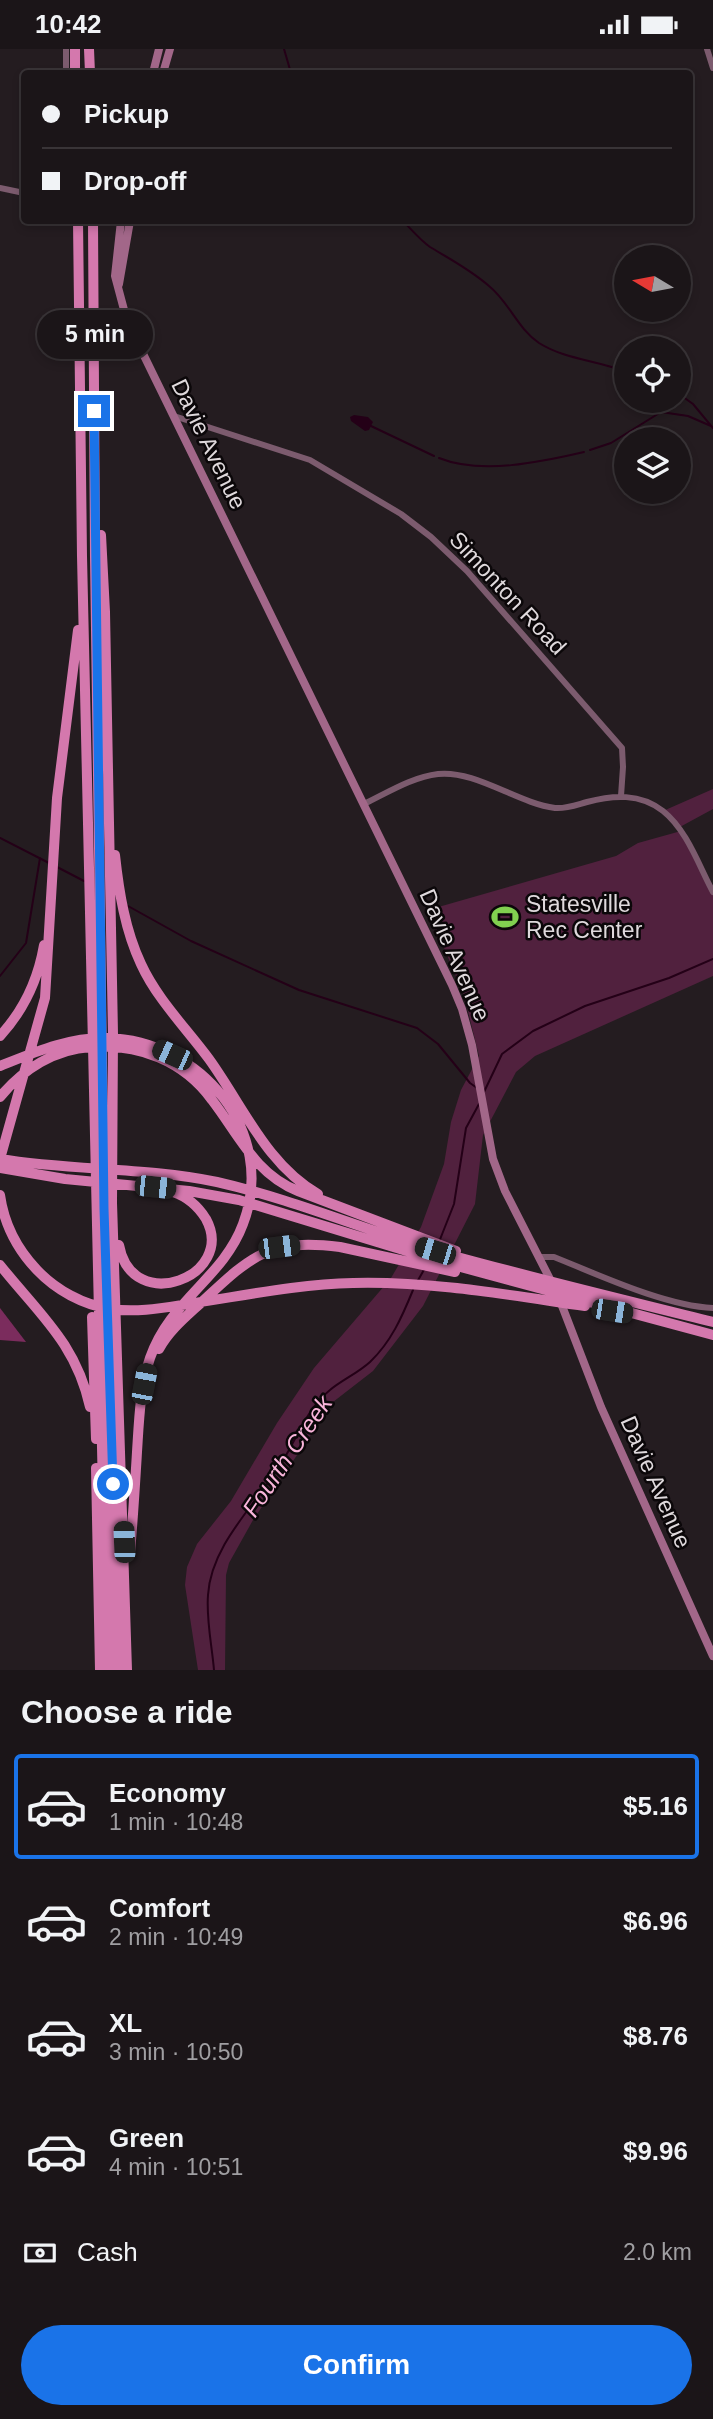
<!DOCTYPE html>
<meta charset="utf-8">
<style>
body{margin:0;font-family:Helvetica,sans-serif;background:#241e21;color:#f1f3f6;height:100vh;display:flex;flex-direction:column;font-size:26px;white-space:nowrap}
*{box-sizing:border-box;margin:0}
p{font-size:23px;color:#a09fa2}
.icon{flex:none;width:38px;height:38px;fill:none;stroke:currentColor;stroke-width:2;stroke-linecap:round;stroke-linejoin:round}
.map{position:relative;height:1621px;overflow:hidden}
.sheet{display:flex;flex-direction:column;background:#1b1518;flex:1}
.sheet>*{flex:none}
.banner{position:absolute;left:21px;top:21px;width:672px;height:154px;border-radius:7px;box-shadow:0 4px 10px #0003,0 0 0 2px #393437;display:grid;align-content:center;height:154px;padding:0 21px;background:#1b1518}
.needle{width:46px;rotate:280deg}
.buttons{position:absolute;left:614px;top:196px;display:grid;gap:14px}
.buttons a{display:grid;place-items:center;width:77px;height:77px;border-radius:50%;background:#1b1518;box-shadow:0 4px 10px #0003,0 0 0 2px #393437;font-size:35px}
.end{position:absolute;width:32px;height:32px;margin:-16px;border:9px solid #1a73e8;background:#fff;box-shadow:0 0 0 4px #fff}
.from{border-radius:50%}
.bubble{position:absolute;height:49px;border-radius:24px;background:#1b1518;box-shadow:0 4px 10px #0003,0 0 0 2px #393437;font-size:23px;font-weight:700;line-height:49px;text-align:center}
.car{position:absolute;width:21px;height:42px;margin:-21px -10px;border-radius:9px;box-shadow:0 0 5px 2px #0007;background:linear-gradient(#222 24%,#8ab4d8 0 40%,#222 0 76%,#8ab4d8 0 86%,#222 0)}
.banner b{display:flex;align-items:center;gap:24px;height:66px;font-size:26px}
.banner b+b{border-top:2px solid #393437}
.banner i{width:18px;height:18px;background:#f1f3f6}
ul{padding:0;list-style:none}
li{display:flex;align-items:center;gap:21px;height:105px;margin:0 14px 10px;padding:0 7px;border:4px solid transparent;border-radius:7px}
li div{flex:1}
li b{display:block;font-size:26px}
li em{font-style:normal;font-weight:700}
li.on{border-color:#1a73e8}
li>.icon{width:63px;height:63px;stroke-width:1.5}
h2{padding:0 21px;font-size:32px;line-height:84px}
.pay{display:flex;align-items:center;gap:18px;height:77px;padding:0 21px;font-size:26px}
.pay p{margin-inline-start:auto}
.primary-button{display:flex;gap:14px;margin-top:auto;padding:14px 21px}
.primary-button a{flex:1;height:80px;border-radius:42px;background:#1a73e8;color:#fff;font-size:28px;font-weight:700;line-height:80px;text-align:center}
.status{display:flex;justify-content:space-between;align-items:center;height:49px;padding:0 35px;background:#1b1518;direction:ltr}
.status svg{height:19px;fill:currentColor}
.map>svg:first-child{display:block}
.green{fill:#51213e}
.forest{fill:#7b2c5d}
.water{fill:#240017}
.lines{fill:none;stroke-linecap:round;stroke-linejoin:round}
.stream{stroke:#240017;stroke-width:2}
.secondary{stroke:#7c5b6e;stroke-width:6}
.primary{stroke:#a26789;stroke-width:8}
.highway{stroke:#d478ad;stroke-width:10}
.route{stroke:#1a73e8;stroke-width:9}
.labels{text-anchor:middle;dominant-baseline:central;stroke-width:5;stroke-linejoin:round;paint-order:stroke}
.street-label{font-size:23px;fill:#dfd9dc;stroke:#0b0709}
.poi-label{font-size:23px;fill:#dfd9dc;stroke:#0b0709;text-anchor:start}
.water-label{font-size:24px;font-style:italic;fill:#f9b4da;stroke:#0b0709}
</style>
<div class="status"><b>10:42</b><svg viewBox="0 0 49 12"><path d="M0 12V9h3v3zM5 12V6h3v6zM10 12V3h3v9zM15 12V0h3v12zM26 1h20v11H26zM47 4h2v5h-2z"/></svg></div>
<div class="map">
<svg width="713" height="1621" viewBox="0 0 713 1621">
<rect width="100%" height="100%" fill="#241c20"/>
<path class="green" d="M 713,740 L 713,760 L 678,779 L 663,762 Z
M 681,782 L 713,840 L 713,927 L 535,1007 L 516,1023 L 483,1086 L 475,1155 L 423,1257 L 373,1322 L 333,1353 L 253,1471 L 229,1514 L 226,1526 L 225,1621 L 198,1621 L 185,1536 L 187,1518 L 197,1495 L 231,1452 L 277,1374 L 314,1319 L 391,1229 L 421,1178 L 444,1115 L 451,1073 L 461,1041 L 479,1007 L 464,946 L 428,861 L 616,807 L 638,794 Z"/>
<path class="forest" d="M 0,1259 L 26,1293 L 0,1291 Z"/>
<path class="water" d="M 354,366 L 368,368 L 373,373 L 369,381 L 365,382 L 351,372 L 350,368 Z"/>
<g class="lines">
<path class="stream" d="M 284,0 L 291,24
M 403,172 C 411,180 420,191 430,198 C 450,210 471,221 489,237 C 509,253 518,280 539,294 C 566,311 598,311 626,323
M 679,345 L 693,355 L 713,379
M 371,377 L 434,407
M 590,401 L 611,394 L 661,363 L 688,367 L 711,377
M 439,409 C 481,426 541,413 584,403
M 0,789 L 49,814
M 57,818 L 84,832
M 128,857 L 191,892 L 299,941 L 417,979 L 438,995 L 470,1034 L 477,1039
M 0,927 L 26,894 L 40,809
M 484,1043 L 502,1005 L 533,982 L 585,957 L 669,929 L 713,910
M 439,1193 L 454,1155 L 466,1079 L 479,1055
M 417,1233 L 425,1219
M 214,1621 C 212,1597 206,1570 208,1546 C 211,1498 252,1459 277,1421 C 295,1395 305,1361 330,1341 C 342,1331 358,1324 370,1313 C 391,1293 402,1268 413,1241"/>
<path class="secondary" d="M 66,0 L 66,24
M 707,0 L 713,19
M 0,139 L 24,144
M 174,367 L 310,411 L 401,465 L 431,488 L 467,522 L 622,699 L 623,718 L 621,747
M 364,755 C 387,744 412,728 438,725 C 476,721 517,754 555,759 C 566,760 576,756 587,753 C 613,746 640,744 663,762 C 687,781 699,817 713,843
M 540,1208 L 554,1208 C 599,1226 665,1257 713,1259"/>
<path class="primary" d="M 153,24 L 159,0
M 163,24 L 170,0
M 121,172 L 115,227 L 127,272 L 452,936 L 462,960 L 472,996 L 493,1110 L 505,1142 L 552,1234
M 119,235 L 130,172
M 559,1249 L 601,1358 L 713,1607"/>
<path class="highway" d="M 75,0 L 75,24
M 89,0 L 90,24
M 78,172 L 82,507 L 107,1621
M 93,172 L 95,508 L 104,1160 L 117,1621
M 101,486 L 105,563 L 113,985 L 112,1154 L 127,1621
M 115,806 C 119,843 125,881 141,915 C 157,950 186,979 209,1010 C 243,1057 266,1115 318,1145
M 0,987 C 24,961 38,931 44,896
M 0,1017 C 35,1003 69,988 107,989 C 200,991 278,1083 243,1175 C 223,1229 170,1251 150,1309 C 140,1338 139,1372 137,1403 C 135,1436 133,1470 130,1503
M 0,1048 C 23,1020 55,1000 91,998 C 138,994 184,1012 212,1051 C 239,1086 255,1125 298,1142 L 456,1202
M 0,1110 C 72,1122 145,1118 217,1133 C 296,1151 372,1184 450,1206 C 537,1230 625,1251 713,1273
M 0,1110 L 45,949 L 57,749 L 78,581
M 0,1119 L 65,1130 L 189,1142 L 239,1151 L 446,1214 L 713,1286
M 0,1146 C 4,1175 17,1200 37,1221 C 56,1241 83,1256 111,1260 C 139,1264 167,1258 195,1254 C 247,1246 300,1235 353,1234 C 431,1232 508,1246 585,1257
M 119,1196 C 132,1268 237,1227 206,1170 C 198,1157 188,1148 173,1143
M 0,1216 C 39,1265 76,1294 90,1358
M 92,1268 L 96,1390
M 159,1300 C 170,1280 188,1266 204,1251 C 252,1206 271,1189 340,1198 L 455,1223
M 96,1419 L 100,1621"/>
</g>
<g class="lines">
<path class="route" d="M 94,362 L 104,1160 L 113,1435"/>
</g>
<defs>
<g id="stadium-bare" transform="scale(2.1)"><path d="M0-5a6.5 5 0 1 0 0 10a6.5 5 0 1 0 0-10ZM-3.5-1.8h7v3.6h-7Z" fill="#81d050" stroke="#0b0709" stroke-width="2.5" paint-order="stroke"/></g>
</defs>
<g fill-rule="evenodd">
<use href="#stadium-bare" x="505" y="868"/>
</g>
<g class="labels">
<g class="street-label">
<text transform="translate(209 395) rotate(64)">Davie Avenue</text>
<text transform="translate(508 544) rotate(47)">Simonton Road</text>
<text transform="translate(455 906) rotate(66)">Davie Avenue</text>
<text transform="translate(656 1433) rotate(66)">Davie Avenue</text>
</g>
<g class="poi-label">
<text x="526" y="855">Statesville<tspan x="526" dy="26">Rec Center</tspan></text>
</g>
<g class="water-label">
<text transform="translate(287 1407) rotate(-56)">Fourth Creek</text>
</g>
</g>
</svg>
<div class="buttons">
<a><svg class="needle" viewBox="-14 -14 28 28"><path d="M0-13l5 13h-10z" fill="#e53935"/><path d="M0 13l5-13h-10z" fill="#a09fa2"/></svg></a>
<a><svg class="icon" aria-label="locate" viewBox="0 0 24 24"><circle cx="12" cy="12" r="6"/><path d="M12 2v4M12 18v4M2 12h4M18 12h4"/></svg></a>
<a><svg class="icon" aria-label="layers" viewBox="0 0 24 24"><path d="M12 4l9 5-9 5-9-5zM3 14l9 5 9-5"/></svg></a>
</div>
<i class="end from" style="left:113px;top:1435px"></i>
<i class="end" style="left:94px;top:362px"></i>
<div class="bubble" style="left:37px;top:261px;width:116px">5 min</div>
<i class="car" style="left:172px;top:1006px;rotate:294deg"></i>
<i class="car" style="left:155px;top:1138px;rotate:96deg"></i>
<i class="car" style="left:279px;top:1198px;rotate:83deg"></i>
<i class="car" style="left:435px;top:1202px;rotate:287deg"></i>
<i class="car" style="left:612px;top:1262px;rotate:99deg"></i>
<i class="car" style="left:144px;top:1335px;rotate:11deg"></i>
<i class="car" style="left:124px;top:1493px;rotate:358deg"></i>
<div class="banner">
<b><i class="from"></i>Pickup</b>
<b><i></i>Drop-off</b>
</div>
</div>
<section class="sheet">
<h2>Choose a ride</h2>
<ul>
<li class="on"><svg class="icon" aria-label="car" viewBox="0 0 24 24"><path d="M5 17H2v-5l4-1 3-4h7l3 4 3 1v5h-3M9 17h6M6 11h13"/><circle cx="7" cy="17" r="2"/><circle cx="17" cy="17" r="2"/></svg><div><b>Economy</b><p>1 min · 10:48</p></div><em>$5.16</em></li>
<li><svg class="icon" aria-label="car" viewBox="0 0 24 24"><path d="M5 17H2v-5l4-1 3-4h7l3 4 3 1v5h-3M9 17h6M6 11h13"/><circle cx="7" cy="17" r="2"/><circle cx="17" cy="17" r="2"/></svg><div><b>Comfort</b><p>2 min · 10:49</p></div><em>$6.96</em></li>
<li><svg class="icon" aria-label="car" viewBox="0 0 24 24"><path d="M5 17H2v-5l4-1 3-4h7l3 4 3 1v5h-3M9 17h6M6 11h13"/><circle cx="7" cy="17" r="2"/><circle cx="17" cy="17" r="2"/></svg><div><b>XL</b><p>3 min · 10:50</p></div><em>$8.76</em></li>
<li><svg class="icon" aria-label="car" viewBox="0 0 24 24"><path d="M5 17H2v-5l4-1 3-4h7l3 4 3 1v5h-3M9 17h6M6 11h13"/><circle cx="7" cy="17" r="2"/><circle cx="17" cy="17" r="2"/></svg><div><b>Green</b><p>4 min · 10:51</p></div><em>$9.96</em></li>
</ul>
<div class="pay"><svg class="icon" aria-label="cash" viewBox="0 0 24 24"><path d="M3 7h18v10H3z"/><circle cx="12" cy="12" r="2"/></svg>Cash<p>2.0 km</p></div>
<div class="primary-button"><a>Confirm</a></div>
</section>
